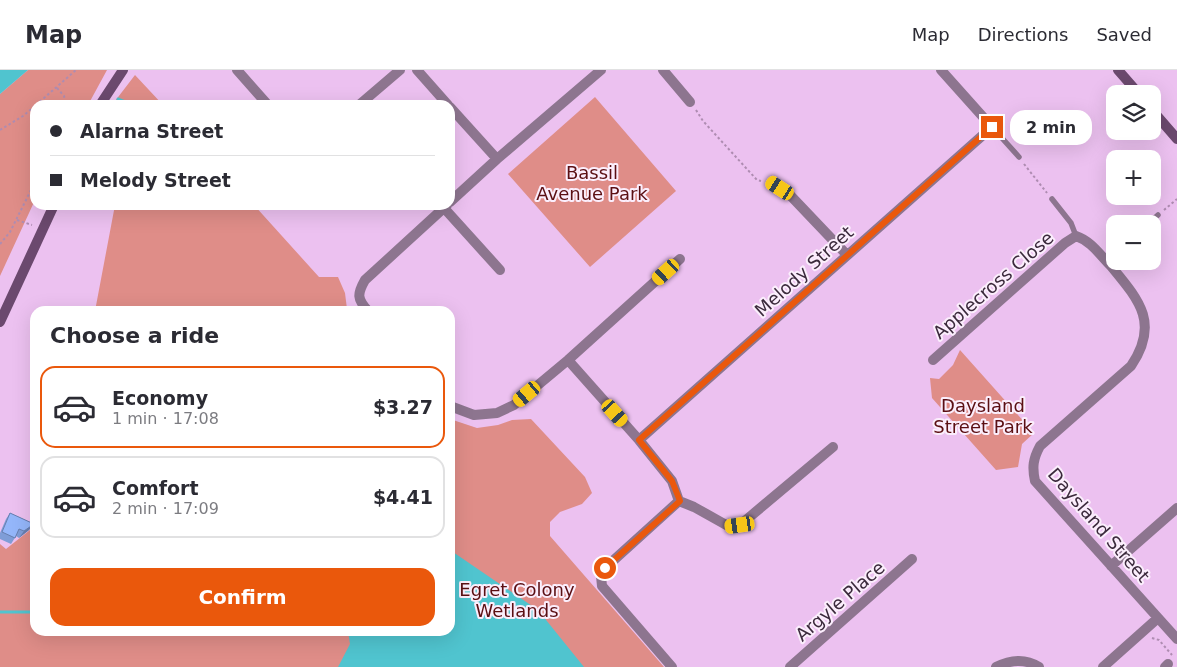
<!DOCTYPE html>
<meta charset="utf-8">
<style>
body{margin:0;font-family:"DejaVu Sans",sans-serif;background:#f2f2f3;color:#2b2b33;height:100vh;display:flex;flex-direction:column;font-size:19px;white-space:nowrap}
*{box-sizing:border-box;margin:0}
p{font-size:16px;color:#7c7c81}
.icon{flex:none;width:28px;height:28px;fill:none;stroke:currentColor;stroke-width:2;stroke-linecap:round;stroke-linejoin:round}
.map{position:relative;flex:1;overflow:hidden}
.panel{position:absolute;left:30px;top:236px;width:425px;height:330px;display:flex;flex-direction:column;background:#fff;border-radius:15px;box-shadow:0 5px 20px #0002}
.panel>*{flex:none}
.top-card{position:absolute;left:30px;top:30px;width:425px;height:110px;border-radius:15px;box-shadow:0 5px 20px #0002;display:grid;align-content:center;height:110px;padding:0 20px;background:#fff}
.buttons{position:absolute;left:1106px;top:15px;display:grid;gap:10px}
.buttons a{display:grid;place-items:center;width:55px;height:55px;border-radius:10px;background:#fff;box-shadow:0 5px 20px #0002;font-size:25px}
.end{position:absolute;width:22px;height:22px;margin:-11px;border:6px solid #ea580c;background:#fff;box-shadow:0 0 0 2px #fff}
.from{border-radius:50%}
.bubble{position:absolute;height:35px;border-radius:15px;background:#fff;box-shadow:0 5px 20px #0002;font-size:16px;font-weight:700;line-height:35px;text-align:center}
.car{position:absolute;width:15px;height:30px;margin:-15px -8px;border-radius:6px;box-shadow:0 0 4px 1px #0007;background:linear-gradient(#f5c518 24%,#345 0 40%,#f5c518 0 76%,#345 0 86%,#f5c518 0)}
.top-card b{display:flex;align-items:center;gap:18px;height:48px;font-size:19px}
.top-card b+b{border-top:1px solid #e1e1e2}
.top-card i{width:12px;height:12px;background:#2b2b33}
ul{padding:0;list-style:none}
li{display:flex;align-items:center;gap:15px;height:82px;margin:0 10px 8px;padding:0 10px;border:2px solid #e1e1e2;border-radius:15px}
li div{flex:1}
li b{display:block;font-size:19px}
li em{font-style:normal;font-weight:700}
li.active{border-color:#ea580c}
li>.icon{width:45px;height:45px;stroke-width:1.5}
h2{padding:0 20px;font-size:22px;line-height:60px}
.action{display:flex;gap:10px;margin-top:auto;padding:10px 20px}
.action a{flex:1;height:58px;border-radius:15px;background:#ea580c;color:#fff;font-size:20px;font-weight:700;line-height:58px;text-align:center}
header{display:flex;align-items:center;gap:30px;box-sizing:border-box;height:70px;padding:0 25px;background:#fff;border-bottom:1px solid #e1e1e2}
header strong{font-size:24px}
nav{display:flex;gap:28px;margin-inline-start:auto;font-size:18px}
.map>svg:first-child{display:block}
.green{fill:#df8d88}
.water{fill:#50c4cf}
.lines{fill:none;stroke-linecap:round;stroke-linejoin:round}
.stream{stroke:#50c4cf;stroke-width:3}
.path{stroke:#ae8cb1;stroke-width:2;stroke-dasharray:2.5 2.5;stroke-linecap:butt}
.lane{stroke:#8d758f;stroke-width:5.5}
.street{stroke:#8d758f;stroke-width:10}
.secondary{stroke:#6b496e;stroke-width:10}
.wall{fill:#7f9dd7}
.shaded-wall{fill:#687faf}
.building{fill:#94b6fa;stroke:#687faf}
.route{stroke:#ea580c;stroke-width:6}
.labels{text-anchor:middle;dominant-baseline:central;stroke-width:4;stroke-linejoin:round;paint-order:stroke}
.park-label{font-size:18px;fill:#5b0f13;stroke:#fbeefc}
.street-label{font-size:18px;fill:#3b2a3c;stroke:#fbeefc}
</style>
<header>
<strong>Map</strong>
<nav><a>Map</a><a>Directions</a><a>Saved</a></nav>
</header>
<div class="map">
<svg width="1177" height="597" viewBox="0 0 1177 597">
<rect width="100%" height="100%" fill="#ecc1f0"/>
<path class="green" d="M 28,0 L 107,0 L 88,35 L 35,35 L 35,130 L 0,206 L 0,24 Z
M 135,5 L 163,35 L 112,35 Z
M 595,27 L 676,121 L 590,197 L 508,104 Z
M 115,135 L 254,135 L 319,207 L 338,207 L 345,223 L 347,239 L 349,241 L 95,241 Z
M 960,280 L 1034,363 L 1022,374 L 1018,397 L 996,400 L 932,328 L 930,308 L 939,309 L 953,295 Z
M 450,349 L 477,358 L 498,355 L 512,350 L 531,349 L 585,407 L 592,423 L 582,434 L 560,442 L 550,452 L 550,466 L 664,597 L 0,597 L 0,474 L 6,479 L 35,456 L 35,561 L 450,561 Z"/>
<path class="water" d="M 0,0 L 28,0 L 0,24 Z
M 450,480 L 538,540 L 584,597 L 338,597 L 350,574 L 348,561 L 450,561 Z"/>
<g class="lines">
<path class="stream" d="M 118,29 L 132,35
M 0,542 L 35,542"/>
<path class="path" d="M 57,18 L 64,26 L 66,35
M 36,35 L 76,0
M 696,40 L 703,51 L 757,110 L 761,111
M 0,60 L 23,46 L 35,36
M 1024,94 L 1047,123
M 1164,140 L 1177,129
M 17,150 L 32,155
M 0,174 L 10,162 L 35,112
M 1152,568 L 1159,570 L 1172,585"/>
<path class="lane" d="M 992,57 L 1019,87
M 1052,129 L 1071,153 L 1076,166
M 1148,154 L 1158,145
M 1105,190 L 1115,182"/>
<path class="street" d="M 237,0 L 268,35
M 417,0 L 448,35
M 663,0 L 690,32
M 359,35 L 400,0
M 450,37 L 497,89
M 772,113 L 789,124 L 847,185
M 450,132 L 497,89 L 601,0
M 444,138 L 500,200
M 368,241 C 357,229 357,224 365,210 L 447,135
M 568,290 L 639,370 L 672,411 L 679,431 L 605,498 L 601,506 L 602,516 L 672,597
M 933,290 L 1065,173 L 1076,166 C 1091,171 1100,185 1111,196 C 1139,230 1160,253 1131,296 L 1040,376 C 1033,389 1032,397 1035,411 L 1177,569
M 450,336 L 474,345 L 497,343 L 514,335 L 568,290 L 680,189
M 639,370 L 992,57 L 941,0
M 679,431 L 694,437 L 728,456 L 740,455 L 833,377
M 1111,496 L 1177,438
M 790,597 L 912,489
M 996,597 C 1010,590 1025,588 1039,597
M 1103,597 L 1158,548
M 1165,597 L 1168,594"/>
<path class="secondary" d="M 1118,0 L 1139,24
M 100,35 L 123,0
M 1152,40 L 1177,69
M 0,252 L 54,135"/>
</g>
<path class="wall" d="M 10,443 L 34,454 L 29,460 L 19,468 L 16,466 L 11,474 L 0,469 L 0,463 L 6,449 Z"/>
<path class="shaded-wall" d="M 34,454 L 29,460 L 19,468 L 24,461 Z"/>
<path class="building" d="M 10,443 L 34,454 L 24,461 L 19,459 L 15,468 L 2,462 Z"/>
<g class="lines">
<path class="route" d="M 605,498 L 680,431 L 672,411 L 639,370 L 992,57"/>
</g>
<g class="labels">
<g class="park-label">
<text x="592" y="102">Bassil<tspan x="592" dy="21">Avenue Park</tspan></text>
<text x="983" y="335">Daysland<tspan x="983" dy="21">Street Park</tspan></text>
<text x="517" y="519">Egret Colony<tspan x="517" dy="21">Wetlands</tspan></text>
</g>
<g class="street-label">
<text transform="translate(804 201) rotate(-42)">Melody Street</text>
<text transform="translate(993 215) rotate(-41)">Applecross Close</text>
<text transform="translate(1099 455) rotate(49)">Daysland Street</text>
<text transform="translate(840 531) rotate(-41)">Argyle Place</text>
</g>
</g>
</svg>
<div class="buttons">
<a><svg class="icon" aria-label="layers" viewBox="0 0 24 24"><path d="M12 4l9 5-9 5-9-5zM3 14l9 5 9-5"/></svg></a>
<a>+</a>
<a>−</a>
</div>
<i class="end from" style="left:605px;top:498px"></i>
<i class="end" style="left:992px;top:57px"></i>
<div class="bubble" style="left:1010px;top:40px;width:82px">2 min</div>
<i class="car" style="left:780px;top:118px;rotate:303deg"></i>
<i class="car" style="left:666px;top:202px;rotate:228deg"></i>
<i class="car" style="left:527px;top:324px;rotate:230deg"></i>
<i class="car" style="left:615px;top:343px;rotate:138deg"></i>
<i class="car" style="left:740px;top:455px;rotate:262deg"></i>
<div class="top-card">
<b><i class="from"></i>Alarna Street</b>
<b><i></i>Melody Street</b>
</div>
<section class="panel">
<h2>Choose a ride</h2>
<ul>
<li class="active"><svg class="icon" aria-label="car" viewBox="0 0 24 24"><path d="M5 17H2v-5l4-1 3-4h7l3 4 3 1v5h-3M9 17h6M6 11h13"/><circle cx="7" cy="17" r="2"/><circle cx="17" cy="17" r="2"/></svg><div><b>Economy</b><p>1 min · 17:08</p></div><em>$3.27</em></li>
<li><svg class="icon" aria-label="car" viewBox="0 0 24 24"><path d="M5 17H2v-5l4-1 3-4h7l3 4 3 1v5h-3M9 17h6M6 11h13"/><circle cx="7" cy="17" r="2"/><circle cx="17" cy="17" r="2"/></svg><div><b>Comfort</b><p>2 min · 17:09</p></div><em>$4.41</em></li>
</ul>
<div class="action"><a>Confirm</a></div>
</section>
</div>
